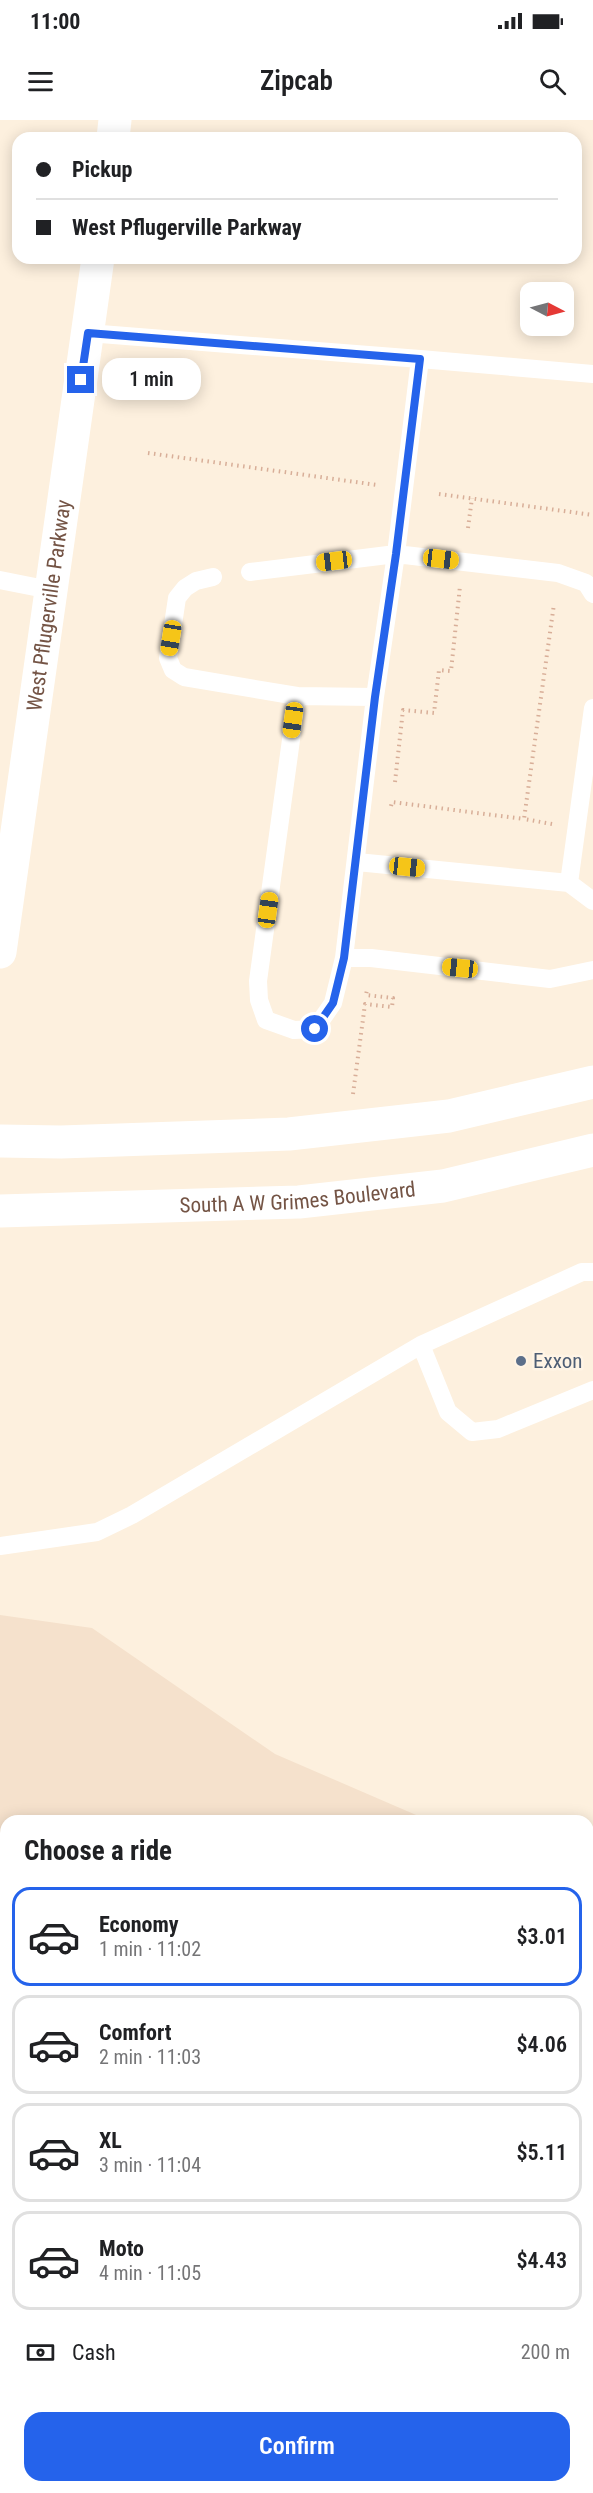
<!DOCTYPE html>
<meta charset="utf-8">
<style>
body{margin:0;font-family:"Roboto Condensed",sans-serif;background:#f2f2f2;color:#202124;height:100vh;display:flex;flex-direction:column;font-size:22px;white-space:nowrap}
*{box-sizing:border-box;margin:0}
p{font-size:20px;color:#757577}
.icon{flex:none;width:33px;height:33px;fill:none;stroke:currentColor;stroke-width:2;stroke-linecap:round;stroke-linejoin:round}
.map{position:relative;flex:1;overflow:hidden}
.details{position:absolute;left:0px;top:1695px;width:594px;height:678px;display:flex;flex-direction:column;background:#fff;border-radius:18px 18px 0 0;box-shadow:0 3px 15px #0003}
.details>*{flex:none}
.guide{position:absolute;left:12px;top:12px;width:570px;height:132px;border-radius:18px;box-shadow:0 3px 15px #0003;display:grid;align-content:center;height:132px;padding:0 24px;background:#fff}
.needle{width:39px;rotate:96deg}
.buttons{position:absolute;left:520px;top:162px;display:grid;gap:12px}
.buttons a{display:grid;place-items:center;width:54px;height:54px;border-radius:12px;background:#fff;box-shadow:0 3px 15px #0003;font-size:30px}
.end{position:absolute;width:27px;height:27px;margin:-14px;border:8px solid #2563eb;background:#fff;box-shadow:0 0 0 3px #fff}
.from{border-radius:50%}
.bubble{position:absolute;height:42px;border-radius:18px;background:#fff;box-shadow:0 3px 15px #0003;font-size:20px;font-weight:600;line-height:42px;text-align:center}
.car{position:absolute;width:18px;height:36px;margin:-18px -9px;border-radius:8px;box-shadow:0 0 4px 2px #0007;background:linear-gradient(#f5c518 24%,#345 0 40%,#f5c518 0 76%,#345 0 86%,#f5c518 0)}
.guide b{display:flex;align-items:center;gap:21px;height:57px;font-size:22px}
.guide b+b{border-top:2px solid #e0e0e0}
.guide i{width:15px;height:15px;background:#202124}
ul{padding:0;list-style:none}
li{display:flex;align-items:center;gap:18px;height:99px;margin:0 12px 9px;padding:0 12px;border:3px solid #e0e0e0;border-radius:18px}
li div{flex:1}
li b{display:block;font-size:22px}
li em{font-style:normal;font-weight:600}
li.current{border-color:#2563eb}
li>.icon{width:54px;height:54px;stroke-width:1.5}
h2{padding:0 24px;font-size:27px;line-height:72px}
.pay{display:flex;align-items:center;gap:15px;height:66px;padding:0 24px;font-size:22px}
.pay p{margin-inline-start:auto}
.button{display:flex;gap:12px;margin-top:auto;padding:12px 24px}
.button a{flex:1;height:69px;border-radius:18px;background:#2563eb;color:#fff;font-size:24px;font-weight:600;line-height:69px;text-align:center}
.status{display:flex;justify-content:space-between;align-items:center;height:42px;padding:0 30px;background:#fff;direction:ltr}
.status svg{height:16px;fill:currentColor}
header{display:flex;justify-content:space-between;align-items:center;height:78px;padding:0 24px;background:#fff;font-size:27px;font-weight:600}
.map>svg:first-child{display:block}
.residential{fill:#f5e1cc}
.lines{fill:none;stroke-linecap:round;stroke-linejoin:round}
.path{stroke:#d8ae98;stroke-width:4;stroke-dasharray:1.5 4.5;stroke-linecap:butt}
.lane{stroke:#fff;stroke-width:18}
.street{stroke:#fff;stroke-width:33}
.secondary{stroke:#fff;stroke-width:33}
.route{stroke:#2563eb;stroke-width:8}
.service-dot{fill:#5c6f8a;stroke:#fff4e5;stroke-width:2}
.labels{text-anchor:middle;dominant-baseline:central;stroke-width:5;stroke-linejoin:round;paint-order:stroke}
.street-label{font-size:21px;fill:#745445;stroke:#fff4e5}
.service-label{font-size:21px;fill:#4e5e75;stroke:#fff4e5;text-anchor:start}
</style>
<div class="status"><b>11:00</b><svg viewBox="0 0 49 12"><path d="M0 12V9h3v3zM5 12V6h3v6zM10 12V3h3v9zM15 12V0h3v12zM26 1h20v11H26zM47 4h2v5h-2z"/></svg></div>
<header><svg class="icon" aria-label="menu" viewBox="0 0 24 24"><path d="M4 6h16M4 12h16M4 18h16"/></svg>Zipcab<svg class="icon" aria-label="search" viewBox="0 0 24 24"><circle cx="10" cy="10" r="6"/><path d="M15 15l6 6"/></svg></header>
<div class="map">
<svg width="593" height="2373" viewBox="0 0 593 2373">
<rect width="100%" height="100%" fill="#fdf0de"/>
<path class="residential" d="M 0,1495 L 92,1508 L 275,1634 L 430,1701 L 6,1701 L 6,2367 L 588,2367 L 588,1770 L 593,1772 L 593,2373 L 0,2373 Z"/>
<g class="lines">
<path class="path" d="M 148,333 L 377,365
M 439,374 L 593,395
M 468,408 L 472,378
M 395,662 L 403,590 L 434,593 L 439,550 L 451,551 L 460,466
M 391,686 L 392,682 L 524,699
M 552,704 L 524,699 L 554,484
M 353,974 L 365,884 L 392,887 L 393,878 L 366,875 L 367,870"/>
<path class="lane" d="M 88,213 L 420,239 L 396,434 L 375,577 L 344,838 L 333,883 L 315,909 L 294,910 L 266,900 L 259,880 L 258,861 L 297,576 L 375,577
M 420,239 L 593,254
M 250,452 L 396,434 L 558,453 L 586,463 L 593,474
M 213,457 L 196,461 L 185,468 L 177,478 L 168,538 L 173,550 L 184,557 L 297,576
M 0,460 L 50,470
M 593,588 L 569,763 L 593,781
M 357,742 L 569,763
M 344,838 L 371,838 L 550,859 L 593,850
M 421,1225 L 448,1292 L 472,1312 L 498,1309 L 593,1270
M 0,1426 L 97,1412 L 132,1395 L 421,1225 L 582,1152 L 593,1152"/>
<path class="street" d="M 0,1830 L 6,1818
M 588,2094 L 593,2097
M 272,2373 L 276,2367"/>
<g class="secondary">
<path d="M 113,18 L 115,0"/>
<path id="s1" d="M 0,832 L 98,138"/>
<path d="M 0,1021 L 61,1022 L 289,1014 L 449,996 L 593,962"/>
<path id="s2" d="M 0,1091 L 299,1082 L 443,1066 L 593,1030"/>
</g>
</g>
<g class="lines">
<path class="route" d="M 81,260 L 88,213 L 420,239 L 396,434 L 375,577 L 344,838 L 333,883 L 315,909"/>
</g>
<circle class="service-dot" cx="521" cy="1241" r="6"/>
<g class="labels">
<g class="street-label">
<text stroke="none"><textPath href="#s1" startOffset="350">West Pflugerville Parkway</textPath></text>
<text stroke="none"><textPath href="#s2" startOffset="298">South A W Grimes Boulevard</textPath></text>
</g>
<g class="service-label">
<text x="533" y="1241">Exxon</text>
</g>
</g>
</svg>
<div class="buttons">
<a><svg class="needle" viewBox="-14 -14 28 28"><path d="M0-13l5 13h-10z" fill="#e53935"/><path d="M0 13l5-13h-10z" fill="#757577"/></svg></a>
</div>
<i class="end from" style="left:315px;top:909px"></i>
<i class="end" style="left:81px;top:260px"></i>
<div class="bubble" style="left:102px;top:238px;width:99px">1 min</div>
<i class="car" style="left:441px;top:439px;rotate:97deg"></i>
<i class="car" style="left:334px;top:441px;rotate:263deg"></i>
<i class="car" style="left:171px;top:518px;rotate:189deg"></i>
<i class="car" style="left:293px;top:600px;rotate:188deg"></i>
<i class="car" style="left:407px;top:747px;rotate:96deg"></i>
<i class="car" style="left:268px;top:790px;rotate:8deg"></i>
<i class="car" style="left:460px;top:848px;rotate:276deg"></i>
<div class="guide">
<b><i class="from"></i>Pickup</b>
<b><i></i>West Pflugerville Parkway</b>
</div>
<section class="details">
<h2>Choose a ride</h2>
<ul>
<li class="current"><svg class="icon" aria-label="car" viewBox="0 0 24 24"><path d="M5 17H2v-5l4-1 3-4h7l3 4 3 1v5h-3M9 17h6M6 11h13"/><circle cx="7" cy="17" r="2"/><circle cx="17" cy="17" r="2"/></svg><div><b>Economy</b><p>1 min · 11:02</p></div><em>$3.01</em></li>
<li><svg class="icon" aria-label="car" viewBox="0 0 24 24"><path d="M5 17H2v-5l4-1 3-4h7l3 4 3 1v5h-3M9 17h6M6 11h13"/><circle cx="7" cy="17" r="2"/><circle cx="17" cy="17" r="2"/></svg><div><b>Comfort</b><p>2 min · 11:03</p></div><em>$4.06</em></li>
<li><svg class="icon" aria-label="car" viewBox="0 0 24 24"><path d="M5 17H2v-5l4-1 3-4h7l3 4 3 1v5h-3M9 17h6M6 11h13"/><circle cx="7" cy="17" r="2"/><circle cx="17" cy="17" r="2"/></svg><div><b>XL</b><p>3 min · 11:04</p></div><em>$5.11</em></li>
<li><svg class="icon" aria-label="car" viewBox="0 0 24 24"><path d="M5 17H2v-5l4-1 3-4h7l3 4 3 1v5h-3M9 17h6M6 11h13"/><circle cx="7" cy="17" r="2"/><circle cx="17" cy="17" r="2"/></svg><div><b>Moto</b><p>4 min · 11:05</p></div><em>$4.43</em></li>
</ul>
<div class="pay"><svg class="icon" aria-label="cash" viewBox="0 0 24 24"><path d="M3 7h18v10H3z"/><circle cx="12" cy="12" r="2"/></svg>Cash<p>200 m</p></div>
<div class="button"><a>Confirm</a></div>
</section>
</div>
